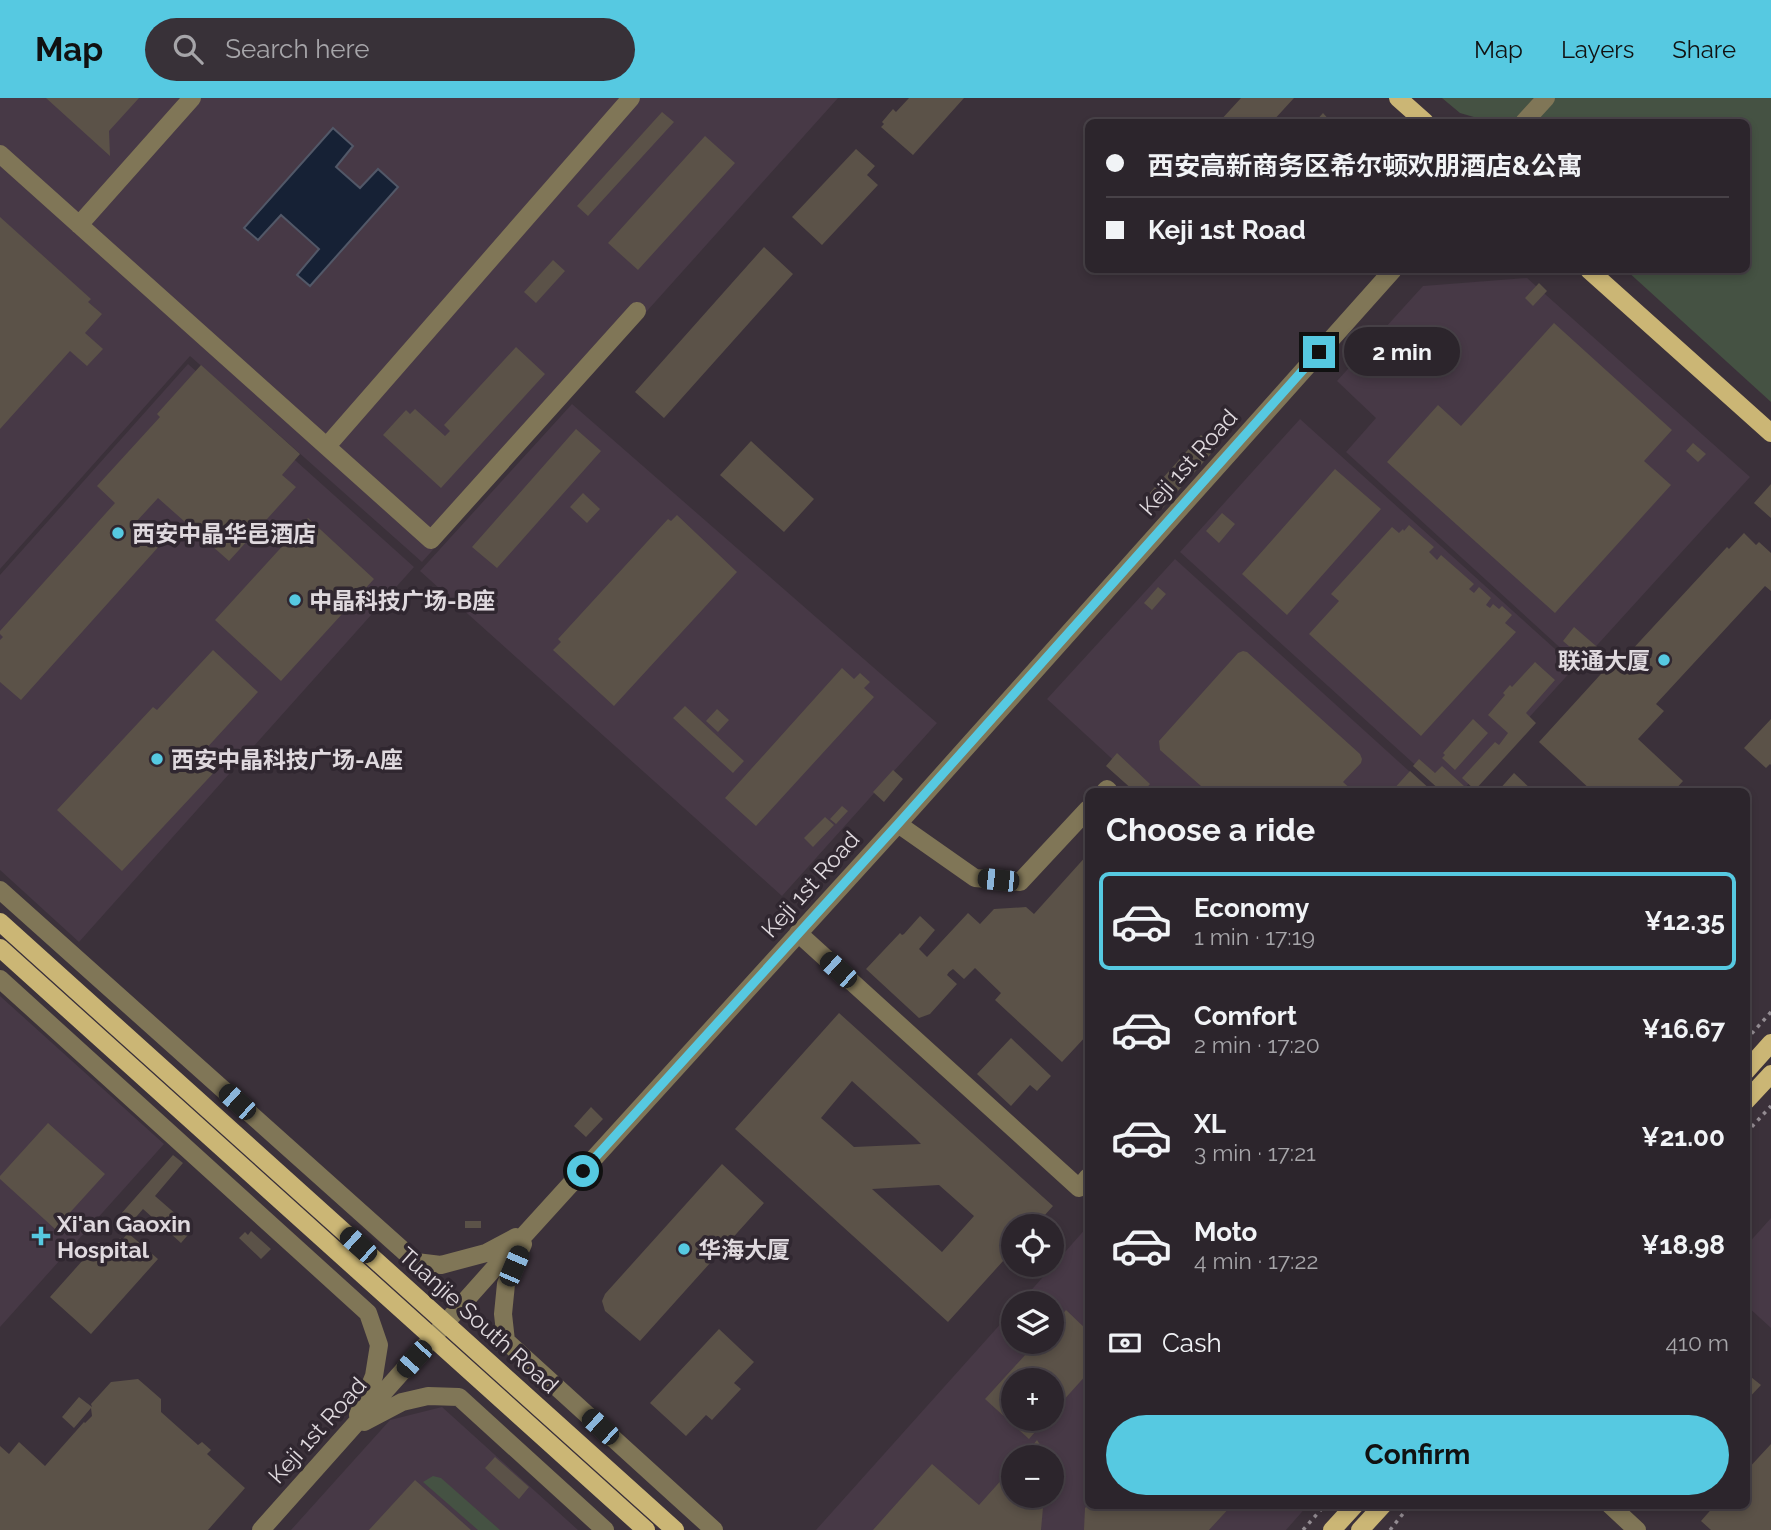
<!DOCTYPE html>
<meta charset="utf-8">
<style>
body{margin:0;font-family:Raleway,"Noto Sans SC",sans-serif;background:#383138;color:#f1f3f6;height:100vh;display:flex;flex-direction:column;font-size:26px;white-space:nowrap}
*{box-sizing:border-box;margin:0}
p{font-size:23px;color:#a6a5a9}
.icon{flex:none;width:38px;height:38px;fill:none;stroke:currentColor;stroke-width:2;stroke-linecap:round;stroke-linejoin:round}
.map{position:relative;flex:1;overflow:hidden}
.details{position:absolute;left:1085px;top:690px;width:665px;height:721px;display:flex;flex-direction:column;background:#2c252c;border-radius:10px;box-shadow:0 4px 10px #0003,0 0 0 2px #484248}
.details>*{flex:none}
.top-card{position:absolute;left:1085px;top:21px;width:665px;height:154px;border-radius:10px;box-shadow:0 4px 10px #0003,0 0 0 2px #484248;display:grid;align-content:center;height:154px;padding:0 21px;background:#2c252c}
.controls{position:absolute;left:1001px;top:1116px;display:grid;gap:14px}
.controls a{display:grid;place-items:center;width:63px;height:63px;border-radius:50%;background:#2c252c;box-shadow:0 4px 10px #0003,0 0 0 2px #484248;font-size:35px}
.end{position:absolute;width:32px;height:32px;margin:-16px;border:9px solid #56c9e1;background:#111;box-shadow:0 0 0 4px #111}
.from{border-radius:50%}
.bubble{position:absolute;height:49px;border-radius:24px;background:#2c252c;box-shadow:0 4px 10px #0003,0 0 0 2px #484248;font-size:23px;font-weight:700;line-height:49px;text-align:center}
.car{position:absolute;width:21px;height:42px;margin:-21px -10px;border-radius:9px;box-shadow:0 0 5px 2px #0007;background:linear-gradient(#222 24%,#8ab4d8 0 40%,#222 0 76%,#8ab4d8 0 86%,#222 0)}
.top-card b{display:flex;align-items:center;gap:24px;height:66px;font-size:26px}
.top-card b+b{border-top:2px solid #484248}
.top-card i{width:18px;height:18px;background:#f1f3f6}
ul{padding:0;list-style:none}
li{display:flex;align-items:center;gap:21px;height:98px;margin:0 14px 10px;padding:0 7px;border:4px solid transparent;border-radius:10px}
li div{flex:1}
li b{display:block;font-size:26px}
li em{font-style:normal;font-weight:700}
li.active{border-color:#56c9e1}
li>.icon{width:63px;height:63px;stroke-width:1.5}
h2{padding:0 21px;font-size:32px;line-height:84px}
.pay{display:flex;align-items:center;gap:18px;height:77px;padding:0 21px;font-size:26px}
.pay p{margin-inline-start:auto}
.button{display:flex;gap:14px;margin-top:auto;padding:14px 21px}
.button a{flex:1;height:80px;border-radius:42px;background:#56c9e1;color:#111;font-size:28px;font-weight:700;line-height:80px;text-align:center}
header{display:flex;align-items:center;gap:42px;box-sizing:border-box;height:98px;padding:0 35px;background:#56c9e1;color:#111}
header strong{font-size:33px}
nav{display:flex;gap:38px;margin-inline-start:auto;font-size:24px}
.search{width:490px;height:63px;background:#383138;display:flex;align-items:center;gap:18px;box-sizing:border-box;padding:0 24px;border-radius:38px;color:#a6a5a9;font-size:26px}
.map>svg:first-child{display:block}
.built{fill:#473946;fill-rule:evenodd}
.green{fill:#455243}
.water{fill:#162135;stroke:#525868;stroke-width:2}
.building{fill:#5b5248;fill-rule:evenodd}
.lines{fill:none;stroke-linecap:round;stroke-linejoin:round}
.path{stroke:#938c92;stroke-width:3.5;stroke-dasharray:3.5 5;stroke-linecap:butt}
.minor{stroke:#807657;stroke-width:18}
.major{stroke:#cbb675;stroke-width:18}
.route{stroke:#56c9e1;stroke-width:9}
.poi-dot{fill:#56c9e1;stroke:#302730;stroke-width:2.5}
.labels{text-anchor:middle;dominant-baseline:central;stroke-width:7;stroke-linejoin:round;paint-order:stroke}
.street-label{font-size:23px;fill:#dfd9de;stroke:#302730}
.poi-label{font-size:23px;font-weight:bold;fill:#dfd9de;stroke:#302730;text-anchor:start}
</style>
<header>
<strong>Map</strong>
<div class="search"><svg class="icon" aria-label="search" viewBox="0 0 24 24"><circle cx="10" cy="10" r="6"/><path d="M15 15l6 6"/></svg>Search here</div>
<nav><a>Map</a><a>Layers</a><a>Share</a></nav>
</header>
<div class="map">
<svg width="1771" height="1432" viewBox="0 0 1771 1432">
<rect width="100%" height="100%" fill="#3b313a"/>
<path class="built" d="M 0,0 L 838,0 L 422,464 L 190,258 L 0,471 Z
M 1527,180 L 1750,379 L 1579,567 L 1346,354 L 1376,320 L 1337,283 L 1423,188 Z
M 188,266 L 414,469 L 79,844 L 0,772 L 0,477 Z
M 572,306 L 937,625 L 782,798 L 420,473 Z
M 1300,321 L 1575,569 L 1462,693 L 1444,693 L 1180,454 Z
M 1175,461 L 1431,693 L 1147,693 L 1047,601 Z
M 0,898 L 164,1046 L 0,1229 Z
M 1771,1120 L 1771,1230 L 1747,1208 L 1746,1148 Z
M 1088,1128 L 1088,1407 L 1308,1407 L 1286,1432 L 816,1432 L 1013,1212 L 1013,1244 L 1052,1244 L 1052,1206 L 1019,1206 ZM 1013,1283 L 1052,1283 L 1052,1321 L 1013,1321 ZM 1013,1360 L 1052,1360 L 1052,1398 L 1013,1398 Z
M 442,1309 L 578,1432 L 291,1432 L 390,1322 Z"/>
<path class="green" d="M 1442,0 L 1771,0 L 1771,304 L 1626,172 L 1746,172 L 1746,24 L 1491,24 L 1460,15 Z
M 433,1378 L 441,1380 L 500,1432 L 478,1432 L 423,1384 Z"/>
<path class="water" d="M 333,30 L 353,48 L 336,69 L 360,90 L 378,71 L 398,89 L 310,188 L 297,177 L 319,151 L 281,117 L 258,142 L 244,130 Z"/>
<path class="building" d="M 46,0 L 139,0 L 109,33 L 110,58 Z
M 909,0 L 964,0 L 913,57 L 881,29 L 884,26 L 882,24 L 893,11 L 896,14 Z
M 1241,0 L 1294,0 L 1272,24 L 1219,24 Z
M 662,14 L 674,24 L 588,118 L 577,108 Z
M 1323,15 L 1331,24 L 1315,24 Z
M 705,38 L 735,65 L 638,172 L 608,145 Z
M 856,51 L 875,68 L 867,77 L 878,87 L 822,147 L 792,119 Z
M 0,119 L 91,201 L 88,204 L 102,216 L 85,235 L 103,251 L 87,268 L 70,253 L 0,331 Z
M 764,149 L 793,176 L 664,320 L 635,294 Z
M 553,162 L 565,173 L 536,205 L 524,194 Z
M 1539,185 L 1547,193 L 1533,208 L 1525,200 Z
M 1554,225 L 1672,332 L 1644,363 L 1671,387 L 1555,515 L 1387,364 L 1438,307 L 1461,328 Z
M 516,249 L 545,276 L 441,390 L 383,337 L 406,312 L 410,316 L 415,311 L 445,338 L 450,333 L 444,327 Z
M 201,267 L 300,356 L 282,377 L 296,389 L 229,463 L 158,400 L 136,424 L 161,446 L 21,602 L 0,584 L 0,542 L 3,539 L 0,536 L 0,533 L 115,405 L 97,388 L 160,319 L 157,316 Z
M 576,331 L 601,353 L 497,470 L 472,449 Z
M 1201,337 L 1216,350 L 1162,411 L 1147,398 Z
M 751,343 L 814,401 L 784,434 L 720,377 Z
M 1693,345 L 1706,356 L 1698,364 L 1686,353 Z
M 1335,371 L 1381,411 L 1287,517 L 1242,476 Z
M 1771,386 L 1771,420 L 1754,405 Z
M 583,395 L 600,411 L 587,425 L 570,409 Z
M 1222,415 L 1235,426 L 1219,445 L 1206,433 Z
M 677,417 L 737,474 L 614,608 L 553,552 L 561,544 L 558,541 L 668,421 L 671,423 Z
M 308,420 L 374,481 L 281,583 L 215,522 Z
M 1409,427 L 1434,449 L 1429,454 L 1437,462 L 1441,457 L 1474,486 L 1469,491 L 1474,495 L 1479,489 L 1491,500 L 1486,507 L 1490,510 L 1493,506 L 1499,511 L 1502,508 L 1512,517 L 1505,525 L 1516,534 L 1421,638 L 1309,536 L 1339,503 L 1331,496 L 1392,429 L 1399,435 L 1403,431 L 1404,433 Z
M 1744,435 L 1756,447 L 1759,444 L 1771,455 L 1771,493 L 1765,488 L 1656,606 L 1664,613 L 1638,641 L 1683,683 L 1674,693 L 1592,693 L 1539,644 L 1611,565 L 1620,574 L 1634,559 L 1629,555 L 1727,449 L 1729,451 Z
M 1158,489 L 1166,496 L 1152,512 L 1144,505 Z
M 1574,529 L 1603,554 L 1591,567 L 1563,543 Z
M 213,552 L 258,594 L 203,654 L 219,669 L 122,773 L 57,712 L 153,609 L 157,612 Z
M 1243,553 L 1247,554 L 1360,656 L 1362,661 L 1361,665 L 1343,684 L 1353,693 L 1202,693 L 1199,690 L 1201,688 L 1160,652 L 1159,643 L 1238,555 Z
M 1535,564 L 1555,582 L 1526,615 L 1536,625 L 1475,692 L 1462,680 L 1495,644 L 1499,647 L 1508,635 L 1488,617 L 1505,597 L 1503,595 L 1510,587 L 1512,589 Z
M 842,570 L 854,581 L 860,575 L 870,584 L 864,590 L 874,599 L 756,728 L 725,700 Z
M 685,608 L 744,663 L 733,675 L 673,620 Z
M 717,611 L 729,622 L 718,634 L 706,623 Z
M 1473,621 L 1488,635 L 1455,672 L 1442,660 L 1445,657 L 1443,655 Z
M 1771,621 L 1771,667 L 1770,666 L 1766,670 L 1744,650 Z
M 1117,655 L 1150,686 L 1144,693 L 1134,693 L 1106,668 Z
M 1419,661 L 1435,675 L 1442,668 L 1464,688 L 1459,693 L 1441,693 L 1413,668 Z
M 893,672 L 903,681 L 884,704 L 873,694 Z
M 1410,673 L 1432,693 L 1392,693 Z
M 1514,675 L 1533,693 L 1498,693 Z
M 842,708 L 848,713 L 836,726 L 830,721 Z
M 825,719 L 834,727 L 813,749 L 804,740 Z
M 1088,756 L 1088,936 L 1062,964 L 995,902 L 1001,895 L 975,870 L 964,881 L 953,871 L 949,874 L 947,877 L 957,886 L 930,916 L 919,920 L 866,871 L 900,835 L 902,837 L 904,836 L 920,818 L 935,832 L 919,851 L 927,859 L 968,815 L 980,826 L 994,811 L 1026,809 L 1034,816 Z
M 839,915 L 1053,1108 L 1034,1129 L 1013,1129 L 1013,1152 L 948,1224 L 735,1031 ZM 852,983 L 915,1040 L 921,1046 L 854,1049 L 821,1020 ZM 939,1087 L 974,1118 L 942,1154 L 872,1091 Z
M 1011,940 L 1051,978 L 1037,993 L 1030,987 L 1011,1008 L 977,976 Z
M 591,1009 L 603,1021 L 586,1039 L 574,1028 Z
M 48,1025 L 105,1076 L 55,1131 L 0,1081 L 0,1078 Z
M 173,1057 L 183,1065 L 155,1098 L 193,1131 L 181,1145 L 143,1111 L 130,1126 L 120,1117 Z
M 722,1066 L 764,1105 L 640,1243 L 605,1213 L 602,1203 L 605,1196 Z
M 465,1123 L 481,1123 L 481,1130 L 465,1130 Z
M 251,1133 L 271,1151 L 261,1161 L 239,1140 L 245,1134 L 248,1137 Z
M 128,1135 L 158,1161 L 91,1236 L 50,1199 L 99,1144 L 109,1153 L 120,1140 L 122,1142 Z
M 1066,1212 L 1088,1233 L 1088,1275 L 1052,1315 L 1052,1283 L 1013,1283 L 1013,1321 L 1046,1321 L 1029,1341 L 985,1301 L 1037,1244 L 1052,1244 L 1052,1228 Z
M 719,1231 L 754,1264 L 734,1285 L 741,1291 L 712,1322 L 706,1317 L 686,1338 L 650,1305 Z
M 1746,1275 L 1761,1287 L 1746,1303 Z
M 138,1281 L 161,1301 L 161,1314 L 198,1347 L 202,1344 L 211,1352 L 207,1356 L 245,1390 L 208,1432 L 0,1432 L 0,1348 L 9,1356 L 19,1344 L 45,1368 L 84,1324 L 85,1325 L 92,1318 L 91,1310 L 74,1330 L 62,1319 L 79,1299 L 92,1309 L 91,1306 L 111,1284 Z
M 1037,1342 L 1046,1356 L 1046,1360 L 1022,1360 Z
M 1771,1346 L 1771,1432 L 1711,1432 L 1701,1423 L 1715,1407 L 1746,1407 L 1746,1373 Z
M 495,1359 L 529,1389 L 519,1401 L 485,1370 Z
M 932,1366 L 979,1407 L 1013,1369 L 1013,1398 L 1044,1398 L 1041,1432 L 873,1432 Z
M 415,1382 L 471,1432 L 369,1432 Z
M 1088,1407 L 1232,1407 L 1209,1432 L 1084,1432 L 1085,1410 Z"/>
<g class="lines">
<path class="path" d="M 1746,942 L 1771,914
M 1746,1035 L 1771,1008
M 1303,1432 L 1325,1407
M 1390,1432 L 1410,1407"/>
<path class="minor" d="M 1524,24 L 1546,0
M 0,56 L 431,442 L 637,213
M 79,127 L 192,0
M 327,348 L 631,0
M 1105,693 L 1107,691 L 1109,693
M 898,726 L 975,780 L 1020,784 L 1088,711
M 0,792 L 416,1164 L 441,1167 L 486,1155 L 516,1139
M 798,835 L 1079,1090 L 1088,1079
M 0,881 L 368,1215 L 379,1247 L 374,1278 L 358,1317
M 523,1146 L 506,1186 L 503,1216 L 506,1243 L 714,1432
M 364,1324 L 402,1304 L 428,1298 L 459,1299 L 605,1432
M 1610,1407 L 1637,1432
M 261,1432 L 498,1166 L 898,726 L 1393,172"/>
<path class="major" d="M 1398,0 L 1425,24
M 1589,172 L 1771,335
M 0,824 L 675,1432
M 0,850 L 646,1432
M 1746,973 L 1771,945
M 1746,1003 L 1771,976
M 1332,1432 L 1355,1407
M 1360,1432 L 1383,1407"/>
</g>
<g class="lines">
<path class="route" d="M 583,1073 L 898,726 L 1319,254"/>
</g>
<g class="poi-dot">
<circle cx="118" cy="435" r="7"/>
<circle cx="295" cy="502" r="7"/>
<circle cx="1664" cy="562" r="7"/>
<circle cx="157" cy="661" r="7"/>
<path d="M37.5 1127.5h7v7h7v7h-7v7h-7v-7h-7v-7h7z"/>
<circle cx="684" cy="1151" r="7"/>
</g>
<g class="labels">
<g class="street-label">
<text transform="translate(1188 364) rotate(-48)">Keji 1st Road</text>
<text transform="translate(810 786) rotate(-48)">Keji 1st Road</text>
<text transform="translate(479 1222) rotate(42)">Tuanjie South Road</text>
<text transform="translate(317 1332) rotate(-48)">Keji 1st Road</text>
</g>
<g class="poi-label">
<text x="132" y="435">西安中晶华邑酒店</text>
<text x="309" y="502">中晶科技广场-B座</text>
<text x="1650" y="562" text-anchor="end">联通大厦</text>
<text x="171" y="661">西安中晶科技广场-A座</text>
<text x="57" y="1125">Xi'an Gaoxin<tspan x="57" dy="26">Hospital</tspan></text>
<text x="698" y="1151">华海大厦</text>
</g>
</g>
</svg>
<div class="controls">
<a><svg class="icon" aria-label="locate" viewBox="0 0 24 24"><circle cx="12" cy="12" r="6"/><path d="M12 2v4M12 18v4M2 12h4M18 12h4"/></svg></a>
<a><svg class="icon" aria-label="layers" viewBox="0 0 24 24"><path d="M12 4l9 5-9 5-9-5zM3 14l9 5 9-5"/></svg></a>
<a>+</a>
<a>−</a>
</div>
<i class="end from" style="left:583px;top:1073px"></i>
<i class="end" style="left:1319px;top:254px"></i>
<div class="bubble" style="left:1344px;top:229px;width:116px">2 min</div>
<i class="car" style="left:998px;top:782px;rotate:276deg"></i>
<i class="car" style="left:838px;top:872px;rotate:312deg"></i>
<i class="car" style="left:237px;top:1004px;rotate:312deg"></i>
<i class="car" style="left:358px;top:1147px;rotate:312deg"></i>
<i class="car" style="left:514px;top:1168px;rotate:23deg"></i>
<i class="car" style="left:414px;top:1261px;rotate:222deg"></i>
<i class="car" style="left:600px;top:1329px;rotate:312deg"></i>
<div class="top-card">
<b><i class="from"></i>西安高新商务区希尔顿欢朋酒店&amp;公寓</b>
<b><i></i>Keji 1st Road</b>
</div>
<section class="details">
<h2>Choose a ride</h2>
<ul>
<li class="active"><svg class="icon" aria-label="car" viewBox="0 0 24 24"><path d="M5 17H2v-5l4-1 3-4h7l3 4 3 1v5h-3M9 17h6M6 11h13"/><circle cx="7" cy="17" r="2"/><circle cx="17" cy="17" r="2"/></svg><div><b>Economy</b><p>1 min · 17:19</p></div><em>¥12.35</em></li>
<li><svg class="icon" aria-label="car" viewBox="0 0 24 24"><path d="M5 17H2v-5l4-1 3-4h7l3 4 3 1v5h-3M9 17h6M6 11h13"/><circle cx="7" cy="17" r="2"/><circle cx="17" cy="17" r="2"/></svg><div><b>Comfort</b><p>2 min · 17:20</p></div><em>¥16.67</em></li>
<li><svg class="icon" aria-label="car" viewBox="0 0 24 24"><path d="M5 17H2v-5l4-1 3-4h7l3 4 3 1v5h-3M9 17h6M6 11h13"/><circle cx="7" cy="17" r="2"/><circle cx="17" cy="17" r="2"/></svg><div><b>XL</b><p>3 min · 17:21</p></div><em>¥21.00</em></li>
<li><svg class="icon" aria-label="car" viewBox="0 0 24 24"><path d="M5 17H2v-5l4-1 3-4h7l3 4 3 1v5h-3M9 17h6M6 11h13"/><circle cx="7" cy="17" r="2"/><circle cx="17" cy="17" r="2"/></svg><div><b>Moto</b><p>4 min · 17:22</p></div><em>¥18.98</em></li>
</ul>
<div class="pay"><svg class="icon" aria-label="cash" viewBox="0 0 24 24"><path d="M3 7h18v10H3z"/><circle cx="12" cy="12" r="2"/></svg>Cash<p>410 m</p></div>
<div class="button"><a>Confirm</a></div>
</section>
</div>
